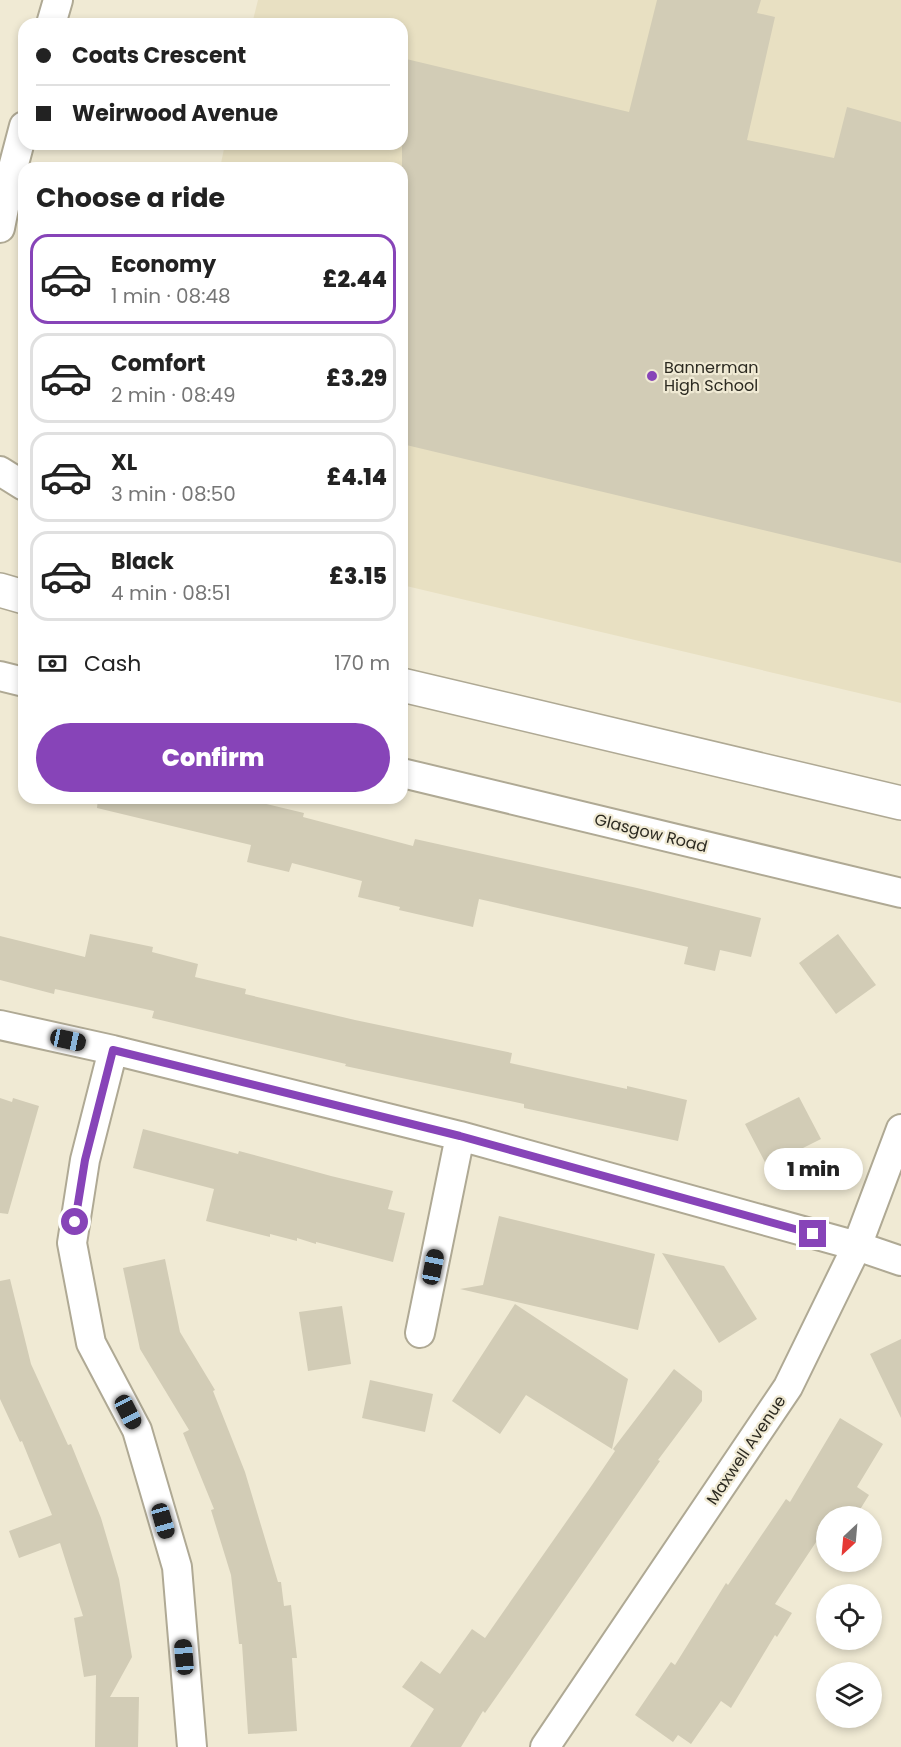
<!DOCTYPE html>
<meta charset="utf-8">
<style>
body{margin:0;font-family:Poppins,sans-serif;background:#f2f2f2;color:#222;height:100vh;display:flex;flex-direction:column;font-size:22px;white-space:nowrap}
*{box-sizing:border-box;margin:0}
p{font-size:20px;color:#767676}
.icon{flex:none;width:33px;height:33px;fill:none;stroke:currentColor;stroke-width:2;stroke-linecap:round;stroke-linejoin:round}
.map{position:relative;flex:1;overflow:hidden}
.side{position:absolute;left:18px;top:162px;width:390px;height:642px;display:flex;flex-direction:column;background:#fff;border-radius:18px;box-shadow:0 3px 9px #0003}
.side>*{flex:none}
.banner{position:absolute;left:18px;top:18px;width:390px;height:132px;border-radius:18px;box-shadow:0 3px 9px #0003;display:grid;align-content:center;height:132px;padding:0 18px;background:#fff}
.needle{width:39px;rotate:206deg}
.controls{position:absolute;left:816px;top:1506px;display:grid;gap:12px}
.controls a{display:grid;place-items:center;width:66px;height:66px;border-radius:50%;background:#fff;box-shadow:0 3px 9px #0003;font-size:30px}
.end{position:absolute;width:27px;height:27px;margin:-14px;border:8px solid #8744b8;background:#fff;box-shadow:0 0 0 3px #fff}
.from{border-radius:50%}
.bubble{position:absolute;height:42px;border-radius:21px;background:#fff;box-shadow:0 3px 9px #0003;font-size:20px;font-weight:800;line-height:42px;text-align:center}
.car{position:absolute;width:18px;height:36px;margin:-18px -9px;border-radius:8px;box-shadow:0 0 4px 2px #0007;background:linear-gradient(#222 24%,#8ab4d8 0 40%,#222 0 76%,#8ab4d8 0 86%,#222 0)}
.banner b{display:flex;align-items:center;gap:21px;height:57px;font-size:22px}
.banner b+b{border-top:2px solid #e0e0e0}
.banner i{width:15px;height:15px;background:#222}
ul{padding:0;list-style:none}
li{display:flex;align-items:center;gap:18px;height:90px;margin:0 12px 9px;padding:0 6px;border:3px solid #e0e0e0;border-radius:18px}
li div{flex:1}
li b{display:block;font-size:22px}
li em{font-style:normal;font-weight:800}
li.active{border-color:#8744b8}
li>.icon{width:54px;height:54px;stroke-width:1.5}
h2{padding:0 18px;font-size:27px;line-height:72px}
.pay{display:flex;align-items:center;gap:15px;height:66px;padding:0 18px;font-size:22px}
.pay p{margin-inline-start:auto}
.action{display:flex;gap:12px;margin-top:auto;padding:12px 18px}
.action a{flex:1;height:69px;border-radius:36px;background:#8744b8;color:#fff;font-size:24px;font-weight:800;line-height:69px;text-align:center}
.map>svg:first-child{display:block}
.built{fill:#e8e0c2}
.building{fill:#d2ccb6}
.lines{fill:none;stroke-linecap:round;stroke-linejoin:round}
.street-casing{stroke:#afa994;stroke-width:32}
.primary-casing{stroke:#afa994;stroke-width:36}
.street{stroke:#fff;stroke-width:28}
.primary{stroke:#fff;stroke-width:33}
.route{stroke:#8744b8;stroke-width:8}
.poi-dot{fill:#8744b8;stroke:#f0ead4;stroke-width:2}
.labels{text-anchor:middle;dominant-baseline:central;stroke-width:4.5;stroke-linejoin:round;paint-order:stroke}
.poi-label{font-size:16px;fill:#2c2a21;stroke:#f0ead4;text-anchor:start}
.street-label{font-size:16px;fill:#2c2a21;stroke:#f0ead4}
</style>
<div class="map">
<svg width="901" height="1747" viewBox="0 0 901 1747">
<rect width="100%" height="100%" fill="#f0ead4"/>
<path class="built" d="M 258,0 L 901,0 L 901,703 L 402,585 L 402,168 L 220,168 L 225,144 L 402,144 L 402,24 L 252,24 Z"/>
<path class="building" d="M 657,0 L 761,0 L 757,13 L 775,17 L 747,140 L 834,158 L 847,107 L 901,122 L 901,563 L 402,444 L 402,58 L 629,112 Z
M 98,798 L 242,798 L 304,813 L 303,817 L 413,846 L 415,839 L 637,888 L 761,918 L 751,957 L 720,950 L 715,971 L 684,964 L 688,947 L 479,899 L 473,927 L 399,910 L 400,907 L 358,897 L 362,881 L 292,863 L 289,872 L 247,862 L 251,845 L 97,808 Z
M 90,934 L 153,947 L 152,952 L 198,964 L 195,977 L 246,989 L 245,994 L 355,1020 L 512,1053 L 510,1063 L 627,1089 L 627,1086 L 687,1100 L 678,1141 L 524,1108 L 524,1104 L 345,1066 L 346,1064 L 152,1018 L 154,1011 L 55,989 L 54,994 L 0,980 L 0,936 L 85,957 Z
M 838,934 L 876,985 L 836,1014 L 799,963 Z
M 799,1097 L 821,1139 L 767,1166 L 745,1124 Z
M 0,1098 L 12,1102 L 13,1098 L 39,1106 L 8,1214 L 0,1213 Z
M 143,1129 L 238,1154 L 239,1151 L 331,1176 L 393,1191 L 388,1209 L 405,1213 L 393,1262 L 316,1242 L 316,1244 L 297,1238 L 297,1241 L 270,1234 L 270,1237 L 206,1221 L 214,1189 L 133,1168 Z
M 499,1216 L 655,1254 L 638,1330 L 460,1289 L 483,1285 Z
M 662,1253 L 724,1266 L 757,1319 L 719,1343 Z
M 165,1259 L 180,1332 L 215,1390 L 213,1391 L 245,1472 L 278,1582 L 281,1582 L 284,1606 L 291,1605 L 297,1658 L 292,1658 L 297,1731 L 248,1734 L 242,1644 L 239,1644 L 231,1575 L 211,1510 L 214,1509 L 183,1433 L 189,1430 L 140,1349 L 123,1268 Z
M 10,1279 L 31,1364 L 68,1445 L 71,1444 L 101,1518 L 119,1579 L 132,1657 L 110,1697 L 139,1697 L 138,1747 L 95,1747 L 96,1675 L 84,1677 L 74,1618 L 83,1616 L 60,1543 L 19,1558 L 9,1531 L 52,1515 L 22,1441 L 20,1442 L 0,1399 L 0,1281 Z
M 515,1304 L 628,1379 L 612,1449 L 526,1395 L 500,1434 L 452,1401 Z
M 342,1306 L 351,1364 L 308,1371 L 299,1312 Z
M 901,1339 L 901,1418 L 870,1354 Z
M 674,1369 L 702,1391 L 702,1401 L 658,1460 L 660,1461 L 520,1663 L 485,1713 L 483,1711 L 461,1747 L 410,1747 L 434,1709 L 402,1687 L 421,1661 L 440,1674 L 472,1629 L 485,1638 L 592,1485 L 615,1451 L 613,1449 Z
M 370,1380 L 433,1394 L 425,1432 L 362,1418 Z
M 840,1418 L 883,1444 L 857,1487 L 869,1495 L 856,1516 L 826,1516 L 826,1527 L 775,1604 L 792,1613 L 777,1637 L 775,1635 L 731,1708 L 721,1701 L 691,1744 L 678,1735 L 673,1742 L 635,1715 L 671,1662 L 675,1665 L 726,1583 L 728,1585 L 786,1499 L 790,1502 Z"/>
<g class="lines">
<g class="street-casing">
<path id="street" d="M 51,24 L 58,0
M 0,228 L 9,183 L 24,126
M 0,471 L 24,486
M 0,676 L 24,682
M 402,773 L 901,893
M 0,1025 L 113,1050 L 460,1136 L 857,1246 L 901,1261
M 113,1050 L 85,1160 L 72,1243 L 91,1343 L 137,1430 L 177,1567 L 192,1747
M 420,1333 L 460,1136
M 545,1747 L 788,1387 L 857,1246 L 901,1129"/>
</g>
<g class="primary-casing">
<path id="primary" d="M 0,590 L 24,597
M 402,685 L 901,803"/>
</g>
<use href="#street" class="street"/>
<use href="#primary" class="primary"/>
</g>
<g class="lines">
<path class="route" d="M 75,1222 L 85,1160 L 113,1050 L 460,1136 L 813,1234"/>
</g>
<circle class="poi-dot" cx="652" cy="376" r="6"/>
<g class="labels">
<g class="poi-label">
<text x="664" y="367">Bannerman<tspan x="664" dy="18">High School</tspan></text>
</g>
<g class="street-label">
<text transform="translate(651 833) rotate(14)">Glasgow Road</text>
<text transform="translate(746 1450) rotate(-56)">Maxwell Avenue</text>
</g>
</g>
</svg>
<div class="controls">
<a><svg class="needle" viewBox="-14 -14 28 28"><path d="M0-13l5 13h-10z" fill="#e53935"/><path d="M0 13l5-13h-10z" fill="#767676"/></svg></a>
<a><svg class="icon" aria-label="locate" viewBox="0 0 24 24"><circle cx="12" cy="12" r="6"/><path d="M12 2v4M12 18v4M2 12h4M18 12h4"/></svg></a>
<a><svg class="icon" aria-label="layers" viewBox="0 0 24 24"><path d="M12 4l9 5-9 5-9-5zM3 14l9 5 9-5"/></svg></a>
</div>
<i class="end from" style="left:75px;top:1222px"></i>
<i class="end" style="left:813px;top:1234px"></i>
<div class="bubble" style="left:764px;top:1148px;width:99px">1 min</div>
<i class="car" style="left:68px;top:1040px;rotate:102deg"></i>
<i class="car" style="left:433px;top:1267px;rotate:11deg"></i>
<i class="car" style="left:128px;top:1412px;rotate:153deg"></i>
<i class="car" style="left:163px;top:1521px;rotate:164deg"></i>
<i class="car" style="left:184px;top:1657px;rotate:355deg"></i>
<div class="banner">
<b><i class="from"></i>Coats Crescent</b>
<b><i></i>Weirwood Avenue</b>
</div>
<section class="side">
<h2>Choose a ride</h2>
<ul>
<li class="active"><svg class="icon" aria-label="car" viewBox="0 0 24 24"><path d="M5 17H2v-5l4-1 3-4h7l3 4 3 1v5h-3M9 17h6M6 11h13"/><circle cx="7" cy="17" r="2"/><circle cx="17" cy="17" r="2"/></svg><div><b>Economy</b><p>1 min · 08:48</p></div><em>£2.44</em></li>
<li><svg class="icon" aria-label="car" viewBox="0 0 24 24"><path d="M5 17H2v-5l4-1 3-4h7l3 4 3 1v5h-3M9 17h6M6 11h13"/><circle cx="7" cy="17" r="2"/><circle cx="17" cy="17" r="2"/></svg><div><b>Comfort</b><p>2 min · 08:49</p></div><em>£3.29</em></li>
<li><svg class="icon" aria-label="car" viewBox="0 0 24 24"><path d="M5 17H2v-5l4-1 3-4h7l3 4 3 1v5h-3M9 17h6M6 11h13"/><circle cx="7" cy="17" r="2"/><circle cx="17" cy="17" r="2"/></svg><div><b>XL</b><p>3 min · 08:50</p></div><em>£4.14</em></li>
<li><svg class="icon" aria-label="car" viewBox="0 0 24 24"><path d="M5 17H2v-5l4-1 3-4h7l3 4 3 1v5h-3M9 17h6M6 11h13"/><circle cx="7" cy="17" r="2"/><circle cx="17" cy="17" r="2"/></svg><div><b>Black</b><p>4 min · 08:51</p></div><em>£3.15</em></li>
</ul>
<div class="pay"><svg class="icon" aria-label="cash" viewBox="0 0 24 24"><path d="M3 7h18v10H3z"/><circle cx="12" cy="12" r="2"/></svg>Cash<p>170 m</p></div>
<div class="action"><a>Confirm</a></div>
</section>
</div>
